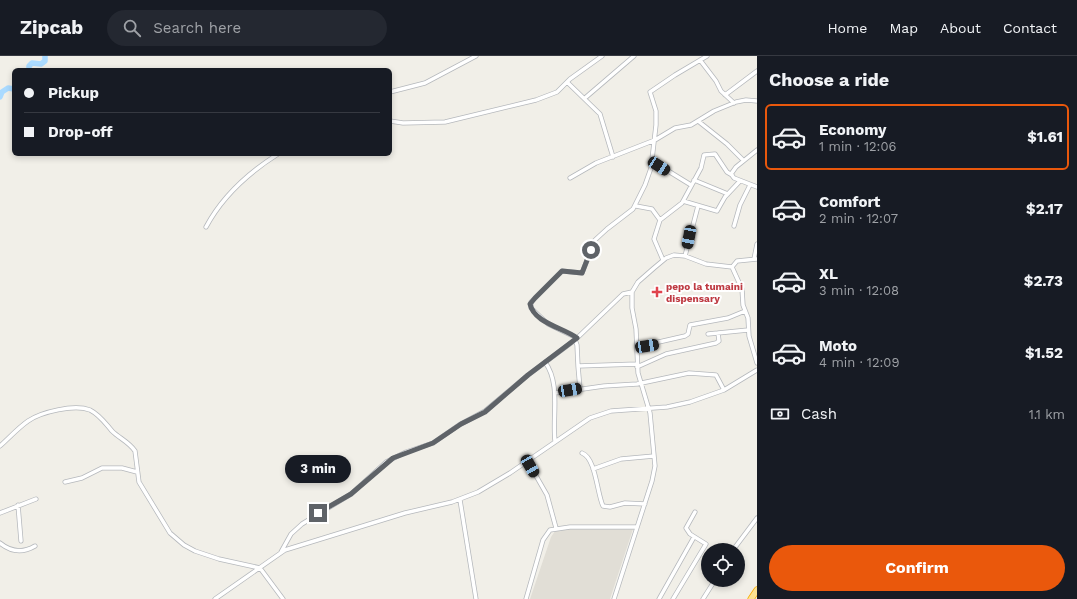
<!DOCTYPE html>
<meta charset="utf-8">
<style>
body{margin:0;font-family:"Work Sans",sans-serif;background:#242831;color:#f1f3f6;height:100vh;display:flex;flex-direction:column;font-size:15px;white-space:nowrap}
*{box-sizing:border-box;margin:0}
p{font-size:13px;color:#9ea1a6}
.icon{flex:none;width:22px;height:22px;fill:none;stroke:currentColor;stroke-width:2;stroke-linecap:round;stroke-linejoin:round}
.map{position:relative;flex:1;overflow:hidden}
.drawer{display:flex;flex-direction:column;background:#171b24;width:320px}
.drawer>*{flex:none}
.banner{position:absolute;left:12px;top:12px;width:380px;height:88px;border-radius:6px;box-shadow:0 2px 6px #0003;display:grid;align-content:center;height:88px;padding:0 12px;background:#171b24}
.buttons{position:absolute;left:701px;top:487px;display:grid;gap:8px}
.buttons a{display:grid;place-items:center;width:44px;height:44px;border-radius:50%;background:#171b24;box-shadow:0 2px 6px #0003;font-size:20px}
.end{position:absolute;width:18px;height:18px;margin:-9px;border:5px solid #5f6368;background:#fff;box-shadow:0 0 0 2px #fff}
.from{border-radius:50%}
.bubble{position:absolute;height:28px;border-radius:14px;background:#171b24;box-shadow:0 2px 6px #0003;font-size:13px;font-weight:700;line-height:28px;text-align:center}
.car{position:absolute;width:12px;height:24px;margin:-12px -6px;border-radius:5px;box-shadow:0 0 3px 1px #0007;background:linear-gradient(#222 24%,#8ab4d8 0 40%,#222 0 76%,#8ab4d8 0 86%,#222 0)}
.banner b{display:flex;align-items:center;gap:14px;height:38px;font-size:15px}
.banner b+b{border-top:1px solid #363941}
.banner i{width:10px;height:10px;background:#f1f3f6}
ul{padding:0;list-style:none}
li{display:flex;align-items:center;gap:12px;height:66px;margin:0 8px 6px;padding:0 4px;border:2px solid transparent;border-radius:6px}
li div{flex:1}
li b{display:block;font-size:15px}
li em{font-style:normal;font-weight:700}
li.on{border-color:#ea580c}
li>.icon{width:36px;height:36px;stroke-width:1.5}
h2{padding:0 12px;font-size:18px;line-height:48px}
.pay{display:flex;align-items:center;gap:10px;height:44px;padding:0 12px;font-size:15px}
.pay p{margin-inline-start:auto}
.cta{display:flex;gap:8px;margin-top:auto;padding:8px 12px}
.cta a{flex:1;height:46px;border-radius:24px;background:#ea580c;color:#fff;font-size:16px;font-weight:700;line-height:46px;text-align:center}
header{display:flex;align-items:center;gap:24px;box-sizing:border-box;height:56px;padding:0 20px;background:#171b24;border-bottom:1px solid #363941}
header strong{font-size:19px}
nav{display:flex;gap:22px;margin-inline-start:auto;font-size:14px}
.search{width:280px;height:36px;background:#242831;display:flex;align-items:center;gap:10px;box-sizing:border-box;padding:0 14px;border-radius:22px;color:#9ea1a6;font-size:15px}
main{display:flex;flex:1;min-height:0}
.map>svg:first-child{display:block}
.education{fill:#e1ded6}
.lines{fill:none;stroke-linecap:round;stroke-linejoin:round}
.river{stroke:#aadaff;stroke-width:5.5}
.minor-casing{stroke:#b5b8bc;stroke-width:5}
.highway-casing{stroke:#f9ab00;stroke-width:7}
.minor{stroke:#fff;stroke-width:3.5}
.highway{stroke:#fde293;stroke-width:5.5}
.route{stroke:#5f6368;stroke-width:5}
.health-dot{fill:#e0444e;stroke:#fff;stroke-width:1.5}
.labels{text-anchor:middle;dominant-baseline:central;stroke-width:4;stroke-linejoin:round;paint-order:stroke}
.health-label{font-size:10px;font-weight:bold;fill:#be3a42;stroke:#fff;text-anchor:start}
</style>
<header>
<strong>Zipcab</strong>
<div class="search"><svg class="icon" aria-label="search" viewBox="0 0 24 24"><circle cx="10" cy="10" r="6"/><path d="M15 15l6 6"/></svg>Search here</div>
<nav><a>Home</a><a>Map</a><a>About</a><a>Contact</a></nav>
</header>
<main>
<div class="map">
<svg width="757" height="543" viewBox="0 0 757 543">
<rect width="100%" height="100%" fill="#f1efe8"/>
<path class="education" d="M 568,473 L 633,473 L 610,543 L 530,543 L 551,481 L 555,475 Z"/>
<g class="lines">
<path class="river" d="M 29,14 L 29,10 L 32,7 L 41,8 L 45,5 L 45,0
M 0,41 L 2,36 L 8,32 L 14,33"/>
<g class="minor-casing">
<path id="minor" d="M 700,4 L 716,25 L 721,35 L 734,47
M 567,26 L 600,58 L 613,101
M 390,36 L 425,27 L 476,0
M 725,39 L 757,15
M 585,42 L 634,0
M 390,65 L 403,67 L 445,66 L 536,44 L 557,36 L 570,23 L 602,0
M 698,65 L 727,88 L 743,104
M 757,94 L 736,111 L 731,118 L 734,122 L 757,131
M 652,105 L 691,129
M 570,122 L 596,107 L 655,84 L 675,72 L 691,69 L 714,55 L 736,46 L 746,44 L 757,45
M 694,124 L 728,138
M 683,145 L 717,155 L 725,141 L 740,125
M 636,150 L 652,153 L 660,164 L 654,183 L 663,204
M 660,164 L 682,147 L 701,112 L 704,99 L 715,98 L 727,116 L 732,119
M 734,170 L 740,149 L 750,129
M 206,171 C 223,139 248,117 278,98
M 685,200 L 698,150
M 754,203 L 757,188
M 757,203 L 737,205 L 732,211 L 742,233 L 743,249 L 748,262 L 749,280 L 757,307
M 708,278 L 748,274
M 577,282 L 548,268 L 531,252 L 531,246 L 562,215 L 582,217 L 595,184 L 607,173 L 633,153 L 645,129 L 651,112 L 656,69 L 656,55 L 650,36 L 675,19 L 707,0
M 575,284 L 577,289 L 578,310
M 637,291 L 685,280 L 688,278 L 690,269 L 728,262 L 745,255
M 545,306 C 561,328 552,360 555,385
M 637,311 L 666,298 L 716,287 L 719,285 L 718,277
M 580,333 L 578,310 L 637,308
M 555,337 L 604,330 L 637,328 L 689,317 L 716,319 L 724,334
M 0,390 C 9,382 18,372 28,365 C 41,356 74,348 90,354 C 100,359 105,367 112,375 C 119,382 129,386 135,395 L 139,426 L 170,477 L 184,489 L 195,495 L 219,503 L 260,512 L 283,543
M 582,397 C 596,402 597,438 603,450 L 610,451 L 625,447 L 645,448
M 527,404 L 547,439 L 556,472
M 593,413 L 621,403 L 654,400
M 65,426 L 82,422 L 102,412 L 122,412 L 137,416
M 460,444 L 476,543
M 18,449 L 21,485
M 0,457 L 36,443
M 0,487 C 11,496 23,497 35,490
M 733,494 L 757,462
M 281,496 L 291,478 L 302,468 L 351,438 L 386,406 L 406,396 L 433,387 L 459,369 L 485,355 L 528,319 L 575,284 L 623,238 L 632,236
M 215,543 L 285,494 L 405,457 L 452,446 L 478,436 L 510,417 L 590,362 L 611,355 L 667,351 L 690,346 L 724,334 L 757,314
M 526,543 L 543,484 L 550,474 L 570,471 L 636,471
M 614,543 L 652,425 L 655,410 L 650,357 L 638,317 L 636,273 L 632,252 L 632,236 L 638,226 L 654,212 L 666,202 L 674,199 L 685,200 L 706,208 L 732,211
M 659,543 L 694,481
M 673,543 L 706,488 L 690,478 L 686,472 L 695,456
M 703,543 L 715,524"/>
</g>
<g class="highway-casing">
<path id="highway" d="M 751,543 L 757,534"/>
</g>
<use href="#minor" class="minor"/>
<use href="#highway" class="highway"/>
</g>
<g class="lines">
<path class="route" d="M 318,457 L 351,438 L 393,402 L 433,387 L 461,368 L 485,356 L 528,319 L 577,282 C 564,272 534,267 530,248 L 535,242 L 562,215 L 582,217 L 591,194"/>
</g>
<path class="health-dot" d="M655 230h4v4h4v4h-4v4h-4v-4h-4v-4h4z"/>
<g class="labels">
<g class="health-label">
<text x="666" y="230">pepo la tumaini<tspan x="666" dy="12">dispensary</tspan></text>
</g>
</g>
</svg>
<div class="buttons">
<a><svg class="icon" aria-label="locate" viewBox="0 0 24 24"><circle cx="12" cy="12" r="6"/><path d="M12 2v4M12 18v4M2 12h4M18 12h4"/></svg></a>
</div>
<i class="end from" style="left:591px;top:194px"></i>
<i class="end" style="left:318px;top:457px"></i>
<div class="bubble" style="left:285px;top:399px;width:66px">3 min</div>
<i class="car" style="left:659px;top:110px;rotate:123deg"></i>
<i class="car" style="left:689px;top:181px;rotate:191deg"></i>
<i class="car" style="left:647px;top:290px;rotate:81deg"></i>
<i class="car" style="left:570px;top:334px;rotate:80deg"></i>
<i class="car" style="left:530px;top:410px;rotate:150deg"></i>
<div class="banner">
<b><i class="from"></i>Pickup</b>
<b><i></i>Drop-off</b>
</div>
</div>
<section class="drawer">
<h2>Choose a ride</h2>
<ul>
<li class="on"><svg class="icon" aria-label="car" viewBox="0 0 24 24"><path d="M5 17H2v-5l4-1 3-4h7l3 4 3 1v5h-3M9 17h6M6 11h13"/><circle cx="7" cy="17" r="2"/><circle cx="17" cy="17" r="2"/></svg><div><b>Economy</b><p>1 min · 12:06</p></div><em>$1.61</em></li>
<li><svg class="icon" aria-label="car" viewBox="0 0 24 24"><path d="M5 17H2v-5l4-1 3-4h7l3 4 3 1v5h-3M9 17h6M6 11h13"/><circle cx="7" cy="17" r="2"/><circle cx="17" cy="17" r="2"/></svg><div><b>Comfort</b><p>2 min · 12:07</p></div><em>$2.17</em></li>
<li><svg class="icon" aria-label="car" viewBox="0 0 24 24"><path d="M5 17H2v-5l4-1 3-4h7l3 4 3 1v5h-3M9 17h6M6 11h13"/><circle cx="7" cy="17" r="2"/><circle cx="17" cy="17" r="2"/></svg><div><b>XL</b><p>3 min · 12:08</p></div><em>$2.73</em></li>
<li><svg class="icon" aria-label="car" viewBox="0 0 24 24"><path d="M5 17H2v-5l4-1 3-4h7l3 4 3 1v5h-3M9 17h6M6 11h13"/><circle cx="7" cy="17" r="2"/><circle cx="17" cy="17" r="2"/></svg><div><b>Moto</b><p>4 min · 12:09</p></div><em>$1.52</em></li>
</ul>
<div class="pay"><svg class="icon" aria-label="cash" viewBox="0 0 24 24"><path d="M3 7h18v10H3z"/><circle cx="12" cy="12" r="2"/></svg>Cash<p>1.1 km</p></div>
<div class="cta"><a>Confirm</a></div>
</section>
</main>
